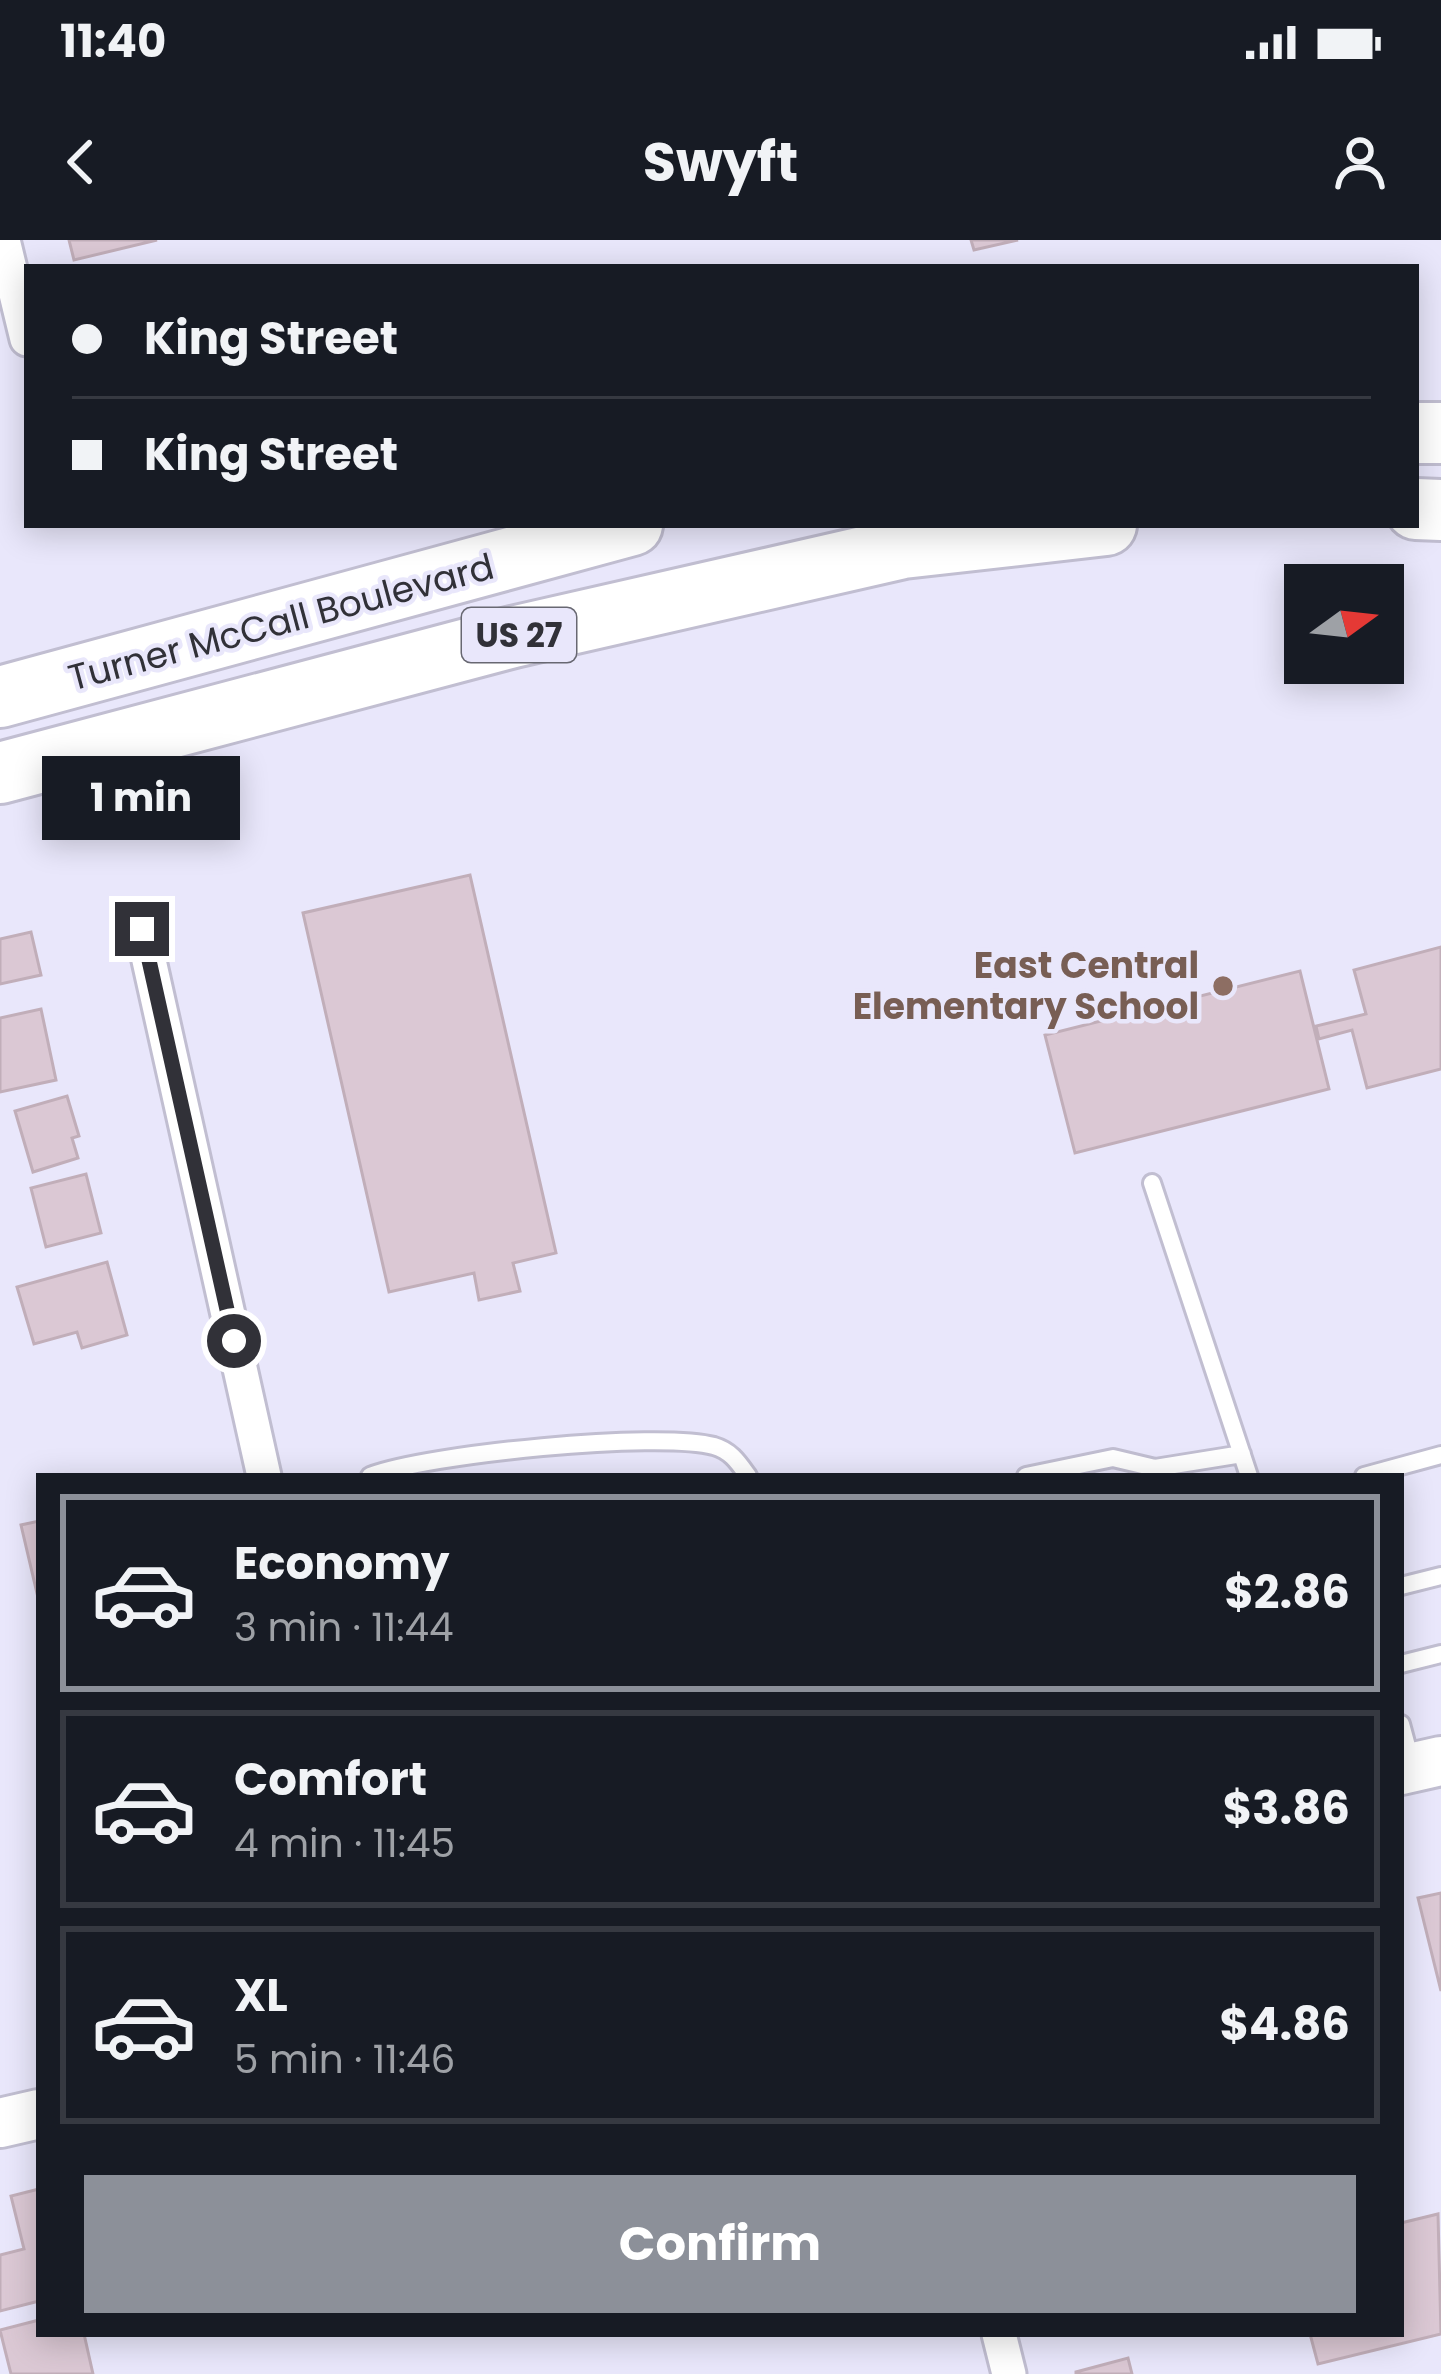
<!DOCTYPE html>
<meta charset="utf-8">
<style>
body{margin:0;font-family:Poppins,sans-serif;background:#242831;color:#f1f3f6;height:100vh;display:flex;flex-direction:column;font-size:45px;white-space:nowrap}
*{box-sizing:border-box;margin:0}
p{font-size:39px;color:#9ea1a6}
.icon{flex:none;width:66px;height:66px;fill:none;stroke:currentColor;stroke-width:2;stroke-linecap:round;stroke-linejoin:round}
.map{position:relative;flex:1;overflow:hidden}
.panel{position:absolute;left:36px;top:1233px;width:1368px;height:864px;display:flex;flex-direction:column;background:#171b24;border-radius:0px;box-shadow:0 6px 30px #0003}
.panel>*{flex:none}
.hud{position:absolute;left:24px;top:24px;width:1395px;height:264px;border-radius:0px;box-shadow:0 6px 30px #0003;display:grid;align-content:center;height:264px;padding:0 48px;background:#171b24}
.needle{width:78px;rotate:75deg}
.buttons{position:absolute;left:1284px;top:324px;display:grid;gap:24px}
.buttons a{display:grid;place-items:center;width:120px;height:120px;border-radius:0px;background:#171b24;box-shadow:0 6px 30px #0003;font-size:60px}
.end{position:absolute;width:54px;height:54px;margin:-27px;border:15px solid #313138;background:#fff;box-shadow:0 0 0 6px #fff}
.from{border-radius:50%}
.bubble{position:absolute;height:84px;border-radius:0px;background:#171b24;box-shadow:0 6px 30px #0003;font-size:39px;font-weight:700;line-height:84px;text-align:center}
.hud b{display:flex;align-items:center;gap:42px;height:114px;font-size:45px}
.hud b+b{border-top:3px solid #363941}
.hud i{width:30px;height:30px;background:#f1f3f6}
ul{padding:21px 0 0;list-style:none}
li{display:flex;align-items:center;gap:36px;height:198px;margin:0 24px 18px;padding:0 24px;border:6px solid #363941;border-radius:0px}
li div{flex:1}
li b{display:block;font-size:45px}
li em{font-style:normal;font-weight:700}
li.current{border-color:#8c9099}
li>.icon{width:108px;height:108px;stroke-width:1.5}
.action{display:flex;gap:24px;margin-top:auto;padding:24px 48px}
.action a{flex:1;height:138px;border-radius:0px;background:#8c9099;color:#fff;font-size:48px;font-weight:700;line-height:138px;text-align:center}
.status{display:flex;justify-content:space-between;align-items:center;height:84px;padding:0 60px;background:#171b24;direction:ltr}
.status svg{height:33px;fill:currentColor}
header{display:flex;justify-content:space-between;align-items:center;height:156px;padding:0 48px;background:#171b24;font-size:54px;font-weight:700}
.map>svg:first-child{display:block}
.building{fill:#dbc8d4;stroke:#c1aeb9;stroke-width:3}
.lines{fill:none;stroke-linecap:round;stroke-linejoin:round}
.service-casing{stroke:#c1bed1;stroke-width:22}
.minor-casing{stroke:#c1bed1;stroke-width:39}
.secondary-casing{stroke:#c1bed1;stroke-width:54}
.motorway-casing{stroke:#c1bed1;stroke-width:66}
.service{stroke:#fff;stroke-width:16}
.minor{stroke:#fff;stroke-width:33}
.secondary{stroke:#fff;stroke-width:48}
.motorway{stroke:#fff;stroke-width:60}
.route{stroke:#313138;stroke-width:15}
.education-dot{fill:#8d6e63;stroke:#e9e7fb;stroke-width:4.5}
.labels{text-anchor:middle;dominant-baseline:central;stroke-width:9;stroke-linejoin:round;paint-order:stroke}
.shield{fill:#e9e7fb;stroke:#686872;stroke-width:3}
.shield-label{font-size:33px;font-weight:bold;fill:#313138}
.street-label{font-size:36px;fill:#313138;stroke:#e9e7fb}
.education-label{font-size:36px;font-weight:bold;fill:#785e54;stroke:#e9e7fb;text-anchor:end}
</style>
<div class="status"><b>11:40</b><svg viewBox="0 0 49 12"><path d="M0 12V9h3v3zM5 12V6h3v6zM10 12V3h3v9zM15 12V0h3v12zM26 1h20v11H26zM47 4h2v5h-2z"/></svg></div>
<header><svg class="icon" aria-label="back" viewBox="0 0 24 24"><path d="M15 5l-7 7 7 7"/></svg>Swyft<svg class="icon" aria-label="person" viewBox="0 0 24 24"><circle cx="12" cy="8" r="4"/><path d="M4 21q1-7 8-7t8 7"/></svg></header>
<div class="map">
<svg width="1441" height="2134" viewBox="0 0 1441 2134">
<rect width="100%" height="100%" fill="#e9e7fb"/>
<path class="building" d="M 69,0 L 157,0 L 74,20 Z
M 971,0 L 1018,0 L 974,10 Z
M 470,635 L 556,1013 L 513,1023 L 520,1051 L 479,1060 L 474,1033 L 389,1052 L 303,673 Z
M 31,692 L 41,735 L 0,744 L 0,699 Z
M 1441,707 L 1441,829 L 1367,848 L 1352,790 L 1319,799 L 1316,786 L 1366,774 L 1354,730 Z
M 1300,731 L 1329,849 L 1075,913 L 1045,795 Z
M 41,769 L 56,840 L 0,852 L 0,778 Z
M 67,856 L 79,896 L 72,898 L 78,918 L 33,932 L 15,871 Z
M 86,934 L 101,993 L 46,1007 L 31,948 Z
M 107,1022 L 127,1095 L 82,1108 L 77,1092 L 34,1104 L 17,1047 Z
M 39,1281 L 39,1362 L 21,1285 Z
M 1441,1653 L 1441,1751 L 1418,1658 Z
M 39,1949 L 39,2061 L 0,2071 L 0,2015 L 24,2009 L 11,1956 Z
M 1438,1974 L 1441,2094 L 1318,2124 L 1310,2094 L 1401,2094 L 1401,1983 Z
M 39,2080 L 39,2094 L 84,2094 L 93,2134 L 11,2134 L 0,2090 Z
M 1128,2118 L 1132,2134 L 1076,2134 L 1076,2132 Z"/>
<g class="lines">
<g class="service-casing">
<path id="service" d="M 1152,943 L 1249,1236
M 370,1236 C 427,1214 658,1191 714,1206 C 731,1211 738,1222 748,1236
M 1026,1236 L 1113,1218 L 1155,1228 L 1242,1214
M 1364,1236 L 1441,1215
M 1401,1346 L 1441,1336
M 1401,1424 L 1441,1414
M 1401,1484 L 1411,1521"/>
</g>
<g class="minor-casing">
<path id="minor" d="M 3,0 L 27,99
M 142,689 L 264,1236
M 999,2094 L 1009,2134"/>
</g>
<g class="secondary-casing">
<path id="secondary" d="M 1401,1530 L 1441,1521
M 0,1883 L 39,1874"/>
</g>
<g class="motorway-casing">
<path id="motorway" d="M 1416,193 L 1441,193
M 1416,269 L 1441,270
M 0,457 L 632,285
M 0,533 L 513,397 L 903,308 L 1106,285"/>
</g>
<use href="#service" class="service"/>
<use href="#minor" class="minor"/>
<use href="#secondary" class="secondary"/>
<use href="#motorway" class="motorway"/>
</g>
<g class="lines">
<path class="route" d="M 142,689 L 234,1101"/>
</g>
<circle class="education-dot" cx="1223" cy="746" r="12"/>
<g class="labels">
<rect class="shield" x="462" y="368" width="114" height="54" rx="9"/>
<g class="shield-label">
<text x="519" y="395">US 27</text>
</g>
<g class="street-label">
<text transform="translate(281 382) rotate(-15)">Turner McCall Boulevard</text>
</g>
<g class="education-label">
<text x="1199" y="725">East Central<tspan x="1199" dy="41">Elementary School</tspan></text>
</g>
</g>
</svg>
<div class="buttons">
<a><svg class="needle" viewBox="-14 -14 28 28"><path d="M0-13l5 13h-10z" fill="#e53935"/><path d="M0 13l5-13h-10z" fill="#9ea1a6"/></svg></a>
</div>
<i class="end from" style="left:234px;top:1101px"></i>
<i class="end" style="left:142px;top:689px"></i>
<div class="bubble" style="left:42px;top:516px;width:198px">1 min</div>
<div class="hud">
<b><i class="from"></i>King Street</b>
<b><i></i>King Street</b>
</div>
<section class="panel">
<ul>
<li class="current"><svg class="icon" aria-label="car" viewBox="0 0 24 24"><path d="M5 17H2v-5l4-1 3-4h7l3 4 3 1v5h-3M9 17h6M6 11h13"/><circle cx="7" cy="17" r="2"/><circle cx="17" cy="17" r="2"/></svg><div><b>Economy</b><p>3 min · 11:44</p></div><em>$2.86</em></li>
<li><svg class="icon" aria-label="car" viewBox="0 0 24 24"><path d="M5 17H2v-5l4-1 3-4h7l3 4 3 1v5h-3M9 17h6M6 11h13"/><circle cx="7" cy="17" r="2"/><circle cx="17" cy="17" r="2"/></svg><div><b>Comfort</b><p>4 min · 11:45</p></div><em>$3.86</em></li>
<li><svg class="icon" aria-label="car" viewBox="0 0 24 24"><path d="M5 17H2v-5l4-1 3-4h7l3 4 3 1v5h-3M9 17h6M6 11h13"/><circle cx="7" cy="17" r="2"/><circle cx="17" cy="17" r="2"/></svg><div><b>XL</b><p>5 min · 11:46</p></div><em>$4.86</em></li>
</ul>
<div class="action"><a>Confirm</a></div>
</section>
</div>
